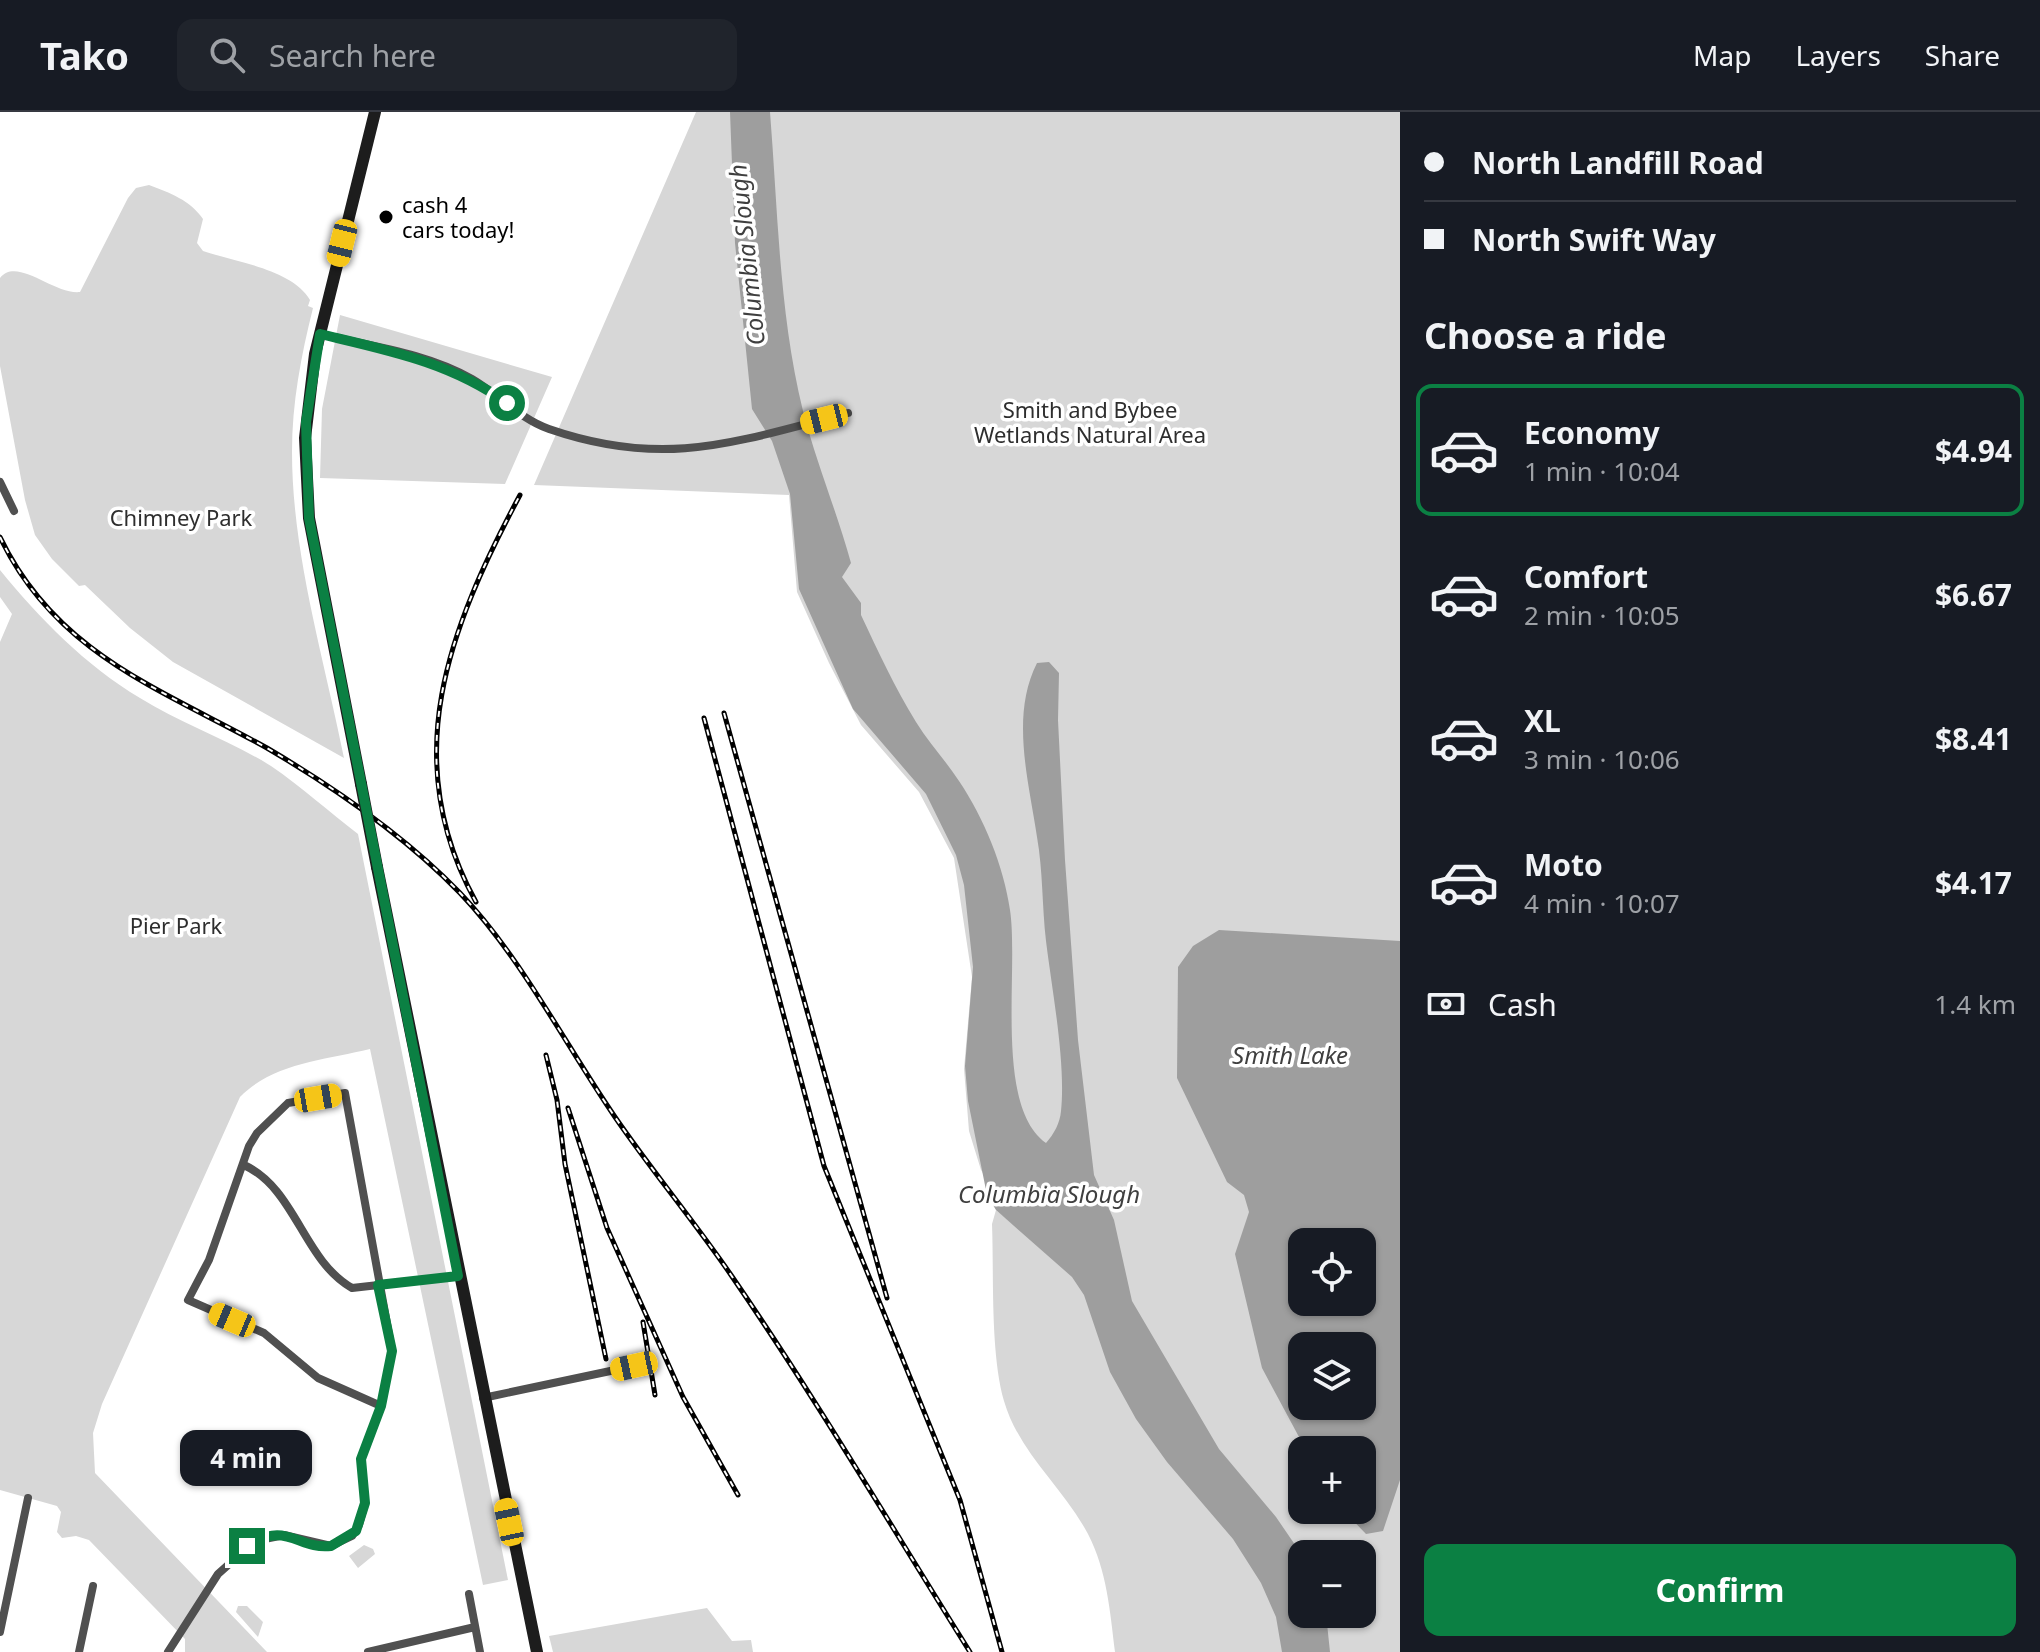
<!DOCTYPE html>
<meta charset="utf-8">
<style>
body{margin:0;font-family:"Noto Sans",sans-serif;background:#20242c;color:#f1f3f6;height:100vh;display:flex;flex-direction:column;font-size:30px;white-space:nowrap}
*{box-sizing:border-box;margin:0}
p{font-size:26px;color:#9ea1a6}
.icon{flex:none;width:44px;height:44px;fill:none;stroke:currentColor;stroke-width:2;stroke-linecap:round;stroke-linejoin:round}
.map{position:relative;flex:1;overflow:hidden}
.panel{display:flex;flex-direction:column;background:#171b24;width:640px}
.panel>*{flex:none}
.banner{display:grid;align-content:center;height:176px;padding:0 24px;background:#171b24}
.tools{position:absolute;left:1288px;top:1116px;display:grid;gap:16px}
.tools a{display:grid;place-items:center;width:88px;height:88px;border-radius:16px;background:#171b24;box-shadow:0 2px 6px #0004;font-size:40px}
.end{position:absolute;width:36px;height:36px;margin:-18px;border:10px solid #0b8043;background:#fff;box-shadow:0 0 0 4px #fff}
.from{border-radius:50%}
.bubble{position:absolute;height:56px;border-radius:16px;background:#171b24;box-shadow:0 2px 6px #0004;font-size:26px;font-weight:700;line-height:56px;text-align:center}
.car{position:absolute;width:24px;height:48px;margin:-24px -12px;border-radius:10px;box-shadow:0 0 6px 2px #0007;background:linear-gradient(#f5c518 24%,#345 0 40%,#f5c518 0 76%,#345 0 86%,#f5c518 0)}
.banner b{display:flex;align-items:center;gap:28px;height:76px;font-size:30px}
.banner b+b{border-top:2px solid #363941}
.banner i{width:20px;height:20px;background:#f1f3f6}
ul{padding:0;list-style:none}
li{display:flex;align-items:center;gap:24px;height:132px;margin:0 16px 12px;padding:0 8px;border:4px solid transparent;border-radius:16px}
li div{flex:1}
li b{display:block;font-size:30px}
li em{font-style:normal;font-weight:700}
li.selected{border-color:#0b8043}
li>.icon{width:72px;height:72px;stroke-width:1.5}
h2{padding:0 24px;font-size:36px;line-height:96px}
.pay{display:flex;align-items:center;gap:20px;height:88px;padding:0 24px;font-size:30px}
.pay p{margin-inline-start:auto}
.button{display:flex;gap:16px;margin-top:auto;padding:16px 24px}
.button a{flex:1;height:92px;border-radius:16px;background:#0b8043;color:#fff;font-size:32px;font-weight:700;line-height:92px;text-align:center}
header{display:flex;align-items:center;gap:48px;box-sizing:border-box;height:112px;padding:0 40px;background:#171b24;border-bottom:2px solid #363941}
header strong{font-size:38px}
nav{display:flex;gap:44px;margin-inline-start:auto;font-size:28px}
.search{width:560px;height:72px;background:#20242c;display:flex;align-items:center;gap:20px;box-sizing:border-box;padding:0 28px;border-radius:16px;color:#9ea1a6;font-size:30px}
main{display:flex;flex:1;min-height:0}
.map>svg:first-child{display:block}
.green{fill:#d7d7d7;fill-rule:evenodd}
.water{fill:#9e9e9e;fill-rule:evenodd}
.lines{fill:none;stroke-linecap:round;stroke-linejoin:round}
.minor{stroke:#505050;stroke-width:8}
.secondary{stroke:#1d1d1d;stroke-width:12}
.rail-casing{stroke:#000;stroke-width:5}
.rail{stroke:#fff;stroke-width:2;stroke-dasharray:6;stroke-linecap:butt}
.secondary-bridge{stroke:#1d1d1d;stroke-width:12}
.route{stroke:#0b8043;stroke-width:10}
.poi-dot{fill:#000;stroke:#fff;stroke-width:3}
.labels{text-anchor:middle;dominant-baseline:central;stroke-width:7;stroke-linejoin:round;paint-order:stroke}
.poi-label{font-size:22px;fill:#000;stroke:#fff;text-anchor:start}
.park-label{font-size:22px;fill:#2e2e2e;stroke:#fff}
.water-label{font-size:24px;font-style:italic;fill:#3f3f3f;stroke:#fff}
</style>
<header>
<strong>Tako</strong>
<div class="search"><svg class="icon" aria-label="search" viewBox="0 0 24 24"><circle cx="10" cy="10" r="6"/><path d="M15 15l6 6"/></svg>Search here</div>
<nav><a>Map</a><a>Layers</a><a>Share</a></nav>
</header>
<main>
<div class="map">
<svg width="1400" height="1540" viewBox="0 0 1400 1540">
<rect width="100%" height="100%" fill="#fff"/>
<path class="green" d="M 696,0 L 1400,0 L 1400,1540 L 1115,1540 C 1110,1499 1107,1459 1088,1422 C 1063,1375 1019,1341 1004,1289 C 990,1240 994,1163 992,1112 L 996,1098 L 1014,1113 L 981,1058 L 969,1019 L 964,957 L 972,865 L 954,746 L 919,680 L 861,613 L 829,551 L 797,480 L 789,383 L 534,373 ZM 1302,1130 L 1362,1130 L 1362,1190 L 1302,1190 ZM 1302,1234 L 1362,1234 L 1362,1294 L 1302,1294 ZM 1302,1338 L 1362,1338 L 1362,1398 L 1302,1398 ZM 1302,1442 L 1362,1442 L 1362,1502 L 1302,1502 Z
M 149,73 C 170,81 190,88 203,107 L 197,131 L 203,139 C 235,150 292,157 310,188 L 308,194 L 313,196 C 301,244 292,291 292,340 C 292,442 324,546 344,646 L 173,550 L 130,516 L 85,473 L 79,474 L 52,447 L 35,423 L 25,388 L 0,254 L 0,166 C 17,144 54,183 80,180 L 128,86 L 136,76 Z
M 340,203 L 552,265 L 505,372 L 320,366 L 322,297 Z
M 0,458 C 40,507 85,553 140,586 C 182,612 229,628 271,654 C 302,675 329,700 358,722 L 508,1468 L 483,1473 L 370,937 C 325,948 273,951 240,985 L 102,1292 L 93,1321 L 95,1361 L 267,1540 L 185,1540 L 185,1527 L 89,1428 L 76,1424 L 62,1426 L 57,1420 L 61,1400 L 57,1394 L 0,1378 L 0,530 L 12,502 L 0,485 Z
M 364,1433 L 373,1437 L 375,1442 L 358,1456 L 349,1444 Z
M 238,1494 L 247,1494 L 263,1510 L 258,1525 L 236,1500 Z
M 707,1496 L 732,1529 L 751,1528 L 753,1540 L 553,1540 L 549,1524 Z"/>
<path class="water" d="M 730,0 L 770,0 C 778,100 779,201 803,299 C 816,350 837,400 851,451 L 842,465 L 861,491 L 861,503 C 878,539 895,576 916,610 C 929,631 946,649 959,669 C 984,706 1004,755 1010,798 C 1019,859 994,994 1046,1031 C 1054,1022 1060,1011 1061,999 C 1066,951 1052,878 1046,829 C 1042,794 1043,759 1037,725 C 1029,670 1010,604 1037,551 L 1049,550 L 1059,561 L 1058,608 L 1065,748 L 1078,928 L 1094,1063 L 1114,1108 L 1132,1189 L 1219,1337 L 1276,1405 L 1302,1443 L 1302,1502 L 1326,1502 L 1330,1540 L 1282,1540 L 1276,1505 L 1261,1471 L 1233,1427 L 1167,1350 L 1136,1307 L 1110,1260 L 1084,1183 L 1072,1165 L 996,1098 L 987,1083 L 968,989 L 965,954 L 973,855 L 964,773 L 956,743 L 926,682 L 853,597 L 799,477 L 790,382 L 772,329 L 752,297 L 735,131 Z
M 1219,818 L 1400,829 L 1400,1368 L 1383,1419 L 1366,1422 L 1343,1398 L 1362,1398 L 1362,1338 L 1306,1338 L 1262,1256 L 1235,1142 L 1249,1100 L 1244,1083 L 1227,1070 L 1177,966 L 1178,855 L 1193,834 ZM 1302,1130 L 1362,1130 L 1362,1190 L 1302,1190 ZM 1302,1234 L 1362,1234 L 1362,1294 L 1302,1294 Z"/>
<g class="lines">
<path class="minor" d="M 320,222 C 370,234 427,241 472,267 C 498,282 520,307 549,317 C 665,357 735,330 848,301
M 0,370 L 14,399
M 244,1053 C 296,1077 303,1148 352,1176 L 458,1164
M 483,1286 L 634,1254
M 469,1482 L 480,1540
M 0,1520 L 28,1386
M 79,1540 L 93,1474
M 168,1540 L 218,1462 L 255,1429 L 284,1423 L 331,1434 L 352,1424 L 359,1413 L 365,1391 L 361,1347 L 381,1294 L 392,1239 L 345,981 L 288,991 L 257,1021 L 249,1034 L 209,1148 L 188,1188 L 264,1221 L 318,1266 L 381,1294
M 368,1540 L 475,1515"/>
<path class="secondary" d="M 361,672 L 309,406 L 305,326 L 315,242 L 375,0
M 377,755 L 537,1540"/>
<g class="rail-casing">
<path id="rail" d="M 0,425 C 56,542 161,577 267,636 C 335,676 405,724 460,781 C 521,845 565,932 615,1005 C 652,1059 694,1109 731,1163 C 815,1285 891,1414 970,1540
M 724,601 L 887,1186
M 704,606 L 824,1054 L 960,1388 L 1002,1540
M 476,790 C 397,647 449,516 520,383
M 546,943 L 557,988 L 565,1052 L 606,1247
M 568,996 L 607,1116 L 683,1285 L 738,1383
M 643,1210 L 655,1283"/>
</g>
<use href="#rail" class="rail"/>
<path class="secondary-bridge" d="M 361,672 L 377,755"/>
</g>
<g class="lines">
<path class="route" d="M 247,1434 C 287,1408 298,1438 331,1434 L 356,1419 L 365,1391 L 361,1347 L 381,1294 L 392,1239 L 378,1173 L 458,1164 L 309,406 L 306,310 L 320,222 C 387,238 450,250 507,291"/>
</g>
<circle class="poi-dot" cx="386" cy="105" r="8"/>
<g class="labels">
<g class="poi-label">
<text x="402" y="92">cash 4<tspan x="402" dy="25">cars today!</tspan></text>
</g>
<g class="park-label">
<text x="1090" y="297">Smith and Bybee<tspan x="1090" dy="25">Wetlands Natural Area</tspan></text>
<text x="181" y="405">Chimney Park</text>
<text x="176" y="813">Pier Park</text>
</g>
<g class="water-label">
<text transform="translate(746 143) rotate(-96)">Columbia Slough</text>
<text x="1290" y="942">Smith Lake</text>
<text x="1049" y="1081">Columbia Slough</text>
</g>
</g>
</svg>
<div class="tools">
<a><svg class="icon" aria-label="locate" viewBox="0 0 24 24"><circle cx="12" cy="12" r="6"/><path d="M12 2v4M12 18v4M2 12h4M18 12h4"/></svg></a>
<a><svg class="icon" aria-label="layers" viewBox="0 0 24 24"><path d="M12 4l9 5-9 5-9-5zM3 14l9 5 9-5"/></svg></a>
<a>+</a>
<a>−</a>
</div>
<i class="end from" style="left:507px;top:291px"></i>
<i class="end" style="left:247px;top:1434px"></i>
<div class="bubble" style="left:180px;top:1318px;width:132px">4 min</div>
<i class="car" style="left:342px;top:131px;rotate:194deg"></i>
<i class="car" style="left:824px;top:307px;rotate:256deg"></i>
<i class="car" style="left:318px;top:986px;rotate:80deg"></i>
<i class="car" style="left:232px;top:1208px;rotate:293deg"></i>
<i class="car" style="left:634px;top:1254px;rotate:258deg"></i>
<i class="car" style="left:509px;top:1410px;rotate:348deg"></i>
</div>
<section class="panel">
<div class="banner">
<b><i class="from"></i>North Landfill Road</b>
<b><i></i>North Swift Way</b>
</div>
<h2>Choose a ride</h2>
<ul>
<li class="selected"><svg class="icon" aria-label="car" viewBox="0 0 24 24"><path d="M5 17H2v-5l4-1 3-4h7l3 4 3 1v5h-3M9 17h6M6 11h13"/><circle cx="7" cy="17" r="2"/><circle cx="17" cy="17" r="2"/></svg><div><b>Economy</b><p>1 min · 10:04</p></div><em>$4.94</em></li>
<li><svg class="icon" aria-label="car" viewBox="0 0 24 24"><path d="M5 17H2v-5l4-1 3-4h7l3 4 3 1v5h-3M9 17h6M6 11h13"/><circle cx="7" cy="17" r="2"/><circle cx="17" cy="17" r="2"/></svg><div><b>Comfort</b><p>2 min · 10:05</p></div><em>$6.67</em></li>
<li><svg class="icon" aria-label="car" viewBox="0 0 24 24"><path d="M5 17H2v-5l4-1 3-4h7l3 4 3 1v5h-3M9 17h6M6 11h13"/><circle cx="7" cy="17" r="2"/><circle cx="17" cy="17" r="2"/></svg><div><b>XL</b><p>3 min · 10:06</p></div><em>$8.41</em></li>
<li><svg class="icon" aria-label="car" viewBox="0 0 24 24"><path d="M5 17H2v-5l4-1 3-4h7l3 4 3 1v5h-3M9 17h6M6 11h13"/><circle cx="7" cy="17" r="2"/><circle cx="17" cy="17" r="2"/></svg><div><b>Moto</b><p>4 min · 10:07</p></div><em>$4.17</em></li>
</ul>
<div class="pay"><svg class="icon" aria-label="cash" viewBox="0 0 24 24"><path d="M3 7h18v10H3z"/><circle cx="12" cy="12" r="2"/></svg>Cash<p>1.4 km</p></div>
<div class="button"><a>Confirm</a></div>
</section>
</main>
